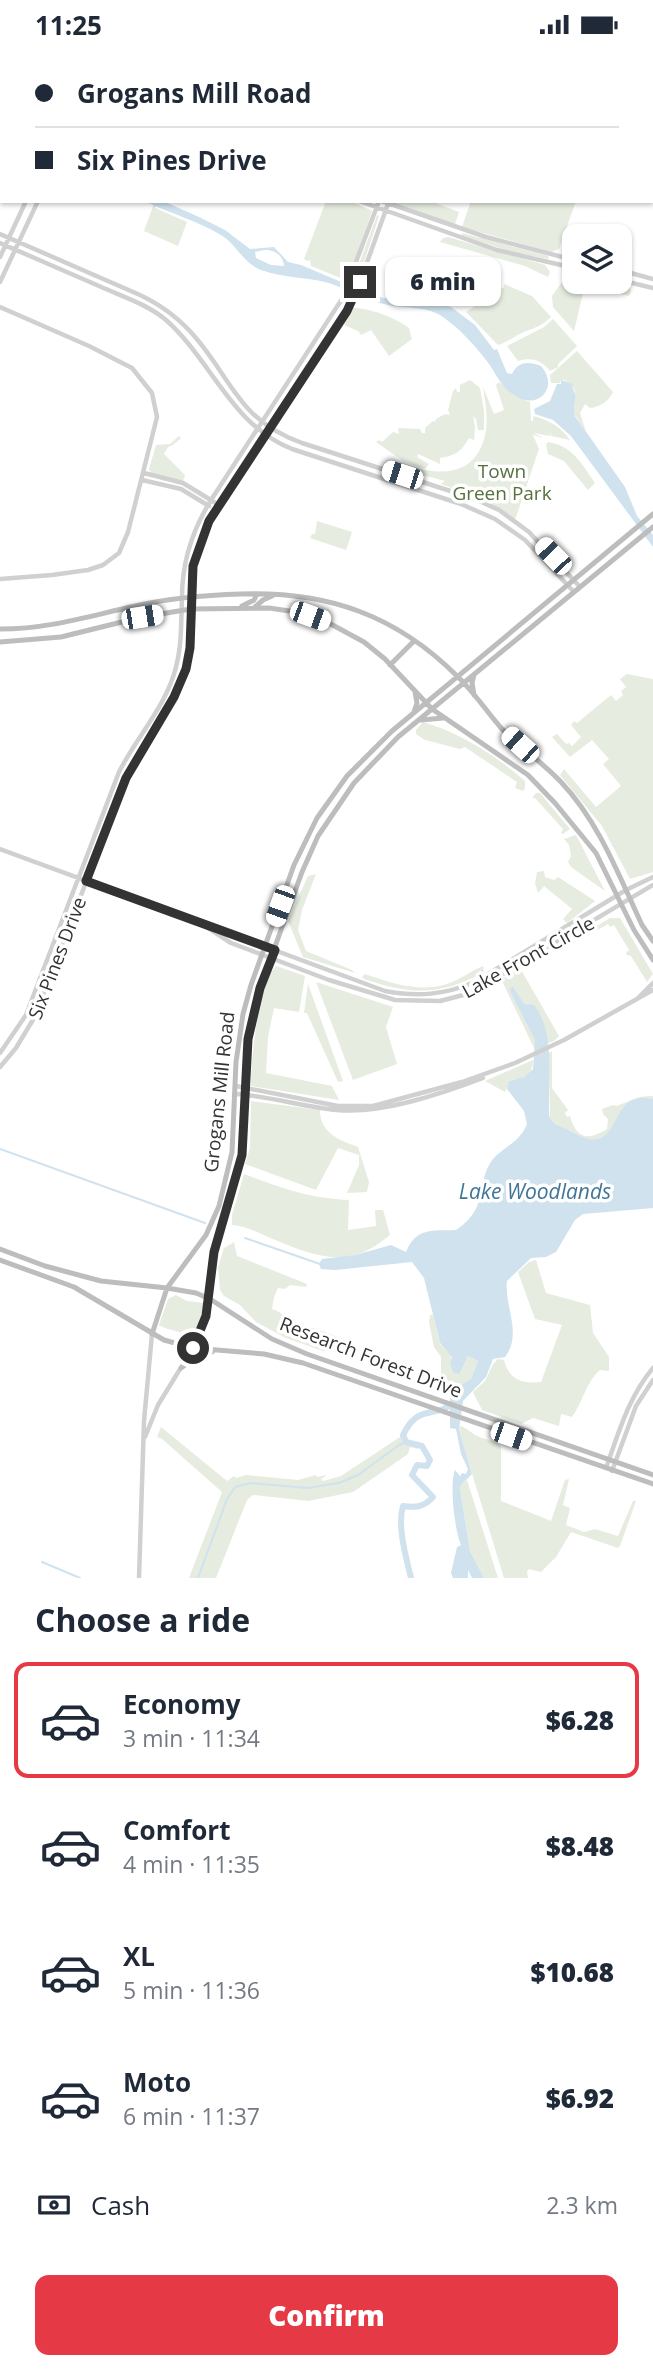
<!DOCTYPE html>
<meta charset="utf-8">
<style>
body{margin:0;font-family:"Open Sans",sans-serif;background:#f2f2f3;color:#1f2937;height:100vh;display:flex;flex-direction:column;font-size:26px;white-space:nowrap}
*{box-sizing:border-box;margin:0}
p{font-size:23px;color:#747a83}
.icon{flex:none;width:38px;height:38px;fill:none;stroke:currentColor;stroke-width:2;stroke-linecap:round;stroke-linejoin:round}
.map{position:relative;height:1529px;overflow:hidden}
.side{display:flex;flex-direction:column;background:#fff;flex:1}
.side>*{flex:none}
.top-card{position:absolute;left:0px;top:0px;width:654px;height:154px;box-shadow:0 2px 5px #0004;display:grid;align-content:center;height:154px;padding:0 35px;background:#fff}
.controls{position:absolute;left:562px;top:175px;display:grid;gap:14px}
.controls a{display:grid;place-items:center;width:70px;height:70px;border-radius:14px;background:#fff;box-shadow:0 2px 5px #0004;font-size:35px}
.end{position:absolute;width:32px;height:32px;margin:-16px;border:9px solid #333;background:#fff;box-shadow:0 0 0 4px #fff}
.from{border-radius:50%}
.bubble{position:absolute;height:49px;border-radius:14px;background:#fff;box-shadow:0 2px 5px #0004;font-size:23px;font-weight:800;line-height:49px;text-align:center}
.car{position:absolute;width:21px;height:42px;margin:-21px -10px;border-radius:9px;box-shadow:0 0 5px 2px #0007;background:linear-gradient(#fff 24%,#345 0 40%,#fff 0 76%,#345 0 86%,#fff 0)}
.top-card b{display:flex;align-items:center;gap:24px;height:66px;font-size:26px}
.top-card b+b{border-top:2px solid #e0e1e3}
.top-card i{width:18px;height:18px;background:#1f2937}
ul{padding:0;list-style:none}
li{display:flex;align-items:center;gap:21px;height:116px;margin:0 14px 10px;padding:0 21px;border:4px solid transparent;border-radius:14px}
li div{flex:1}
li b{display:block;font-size:26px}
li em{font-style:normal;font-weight:800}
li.on{border-color:#e63946}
li>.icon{width:63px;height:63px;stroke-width:1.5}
h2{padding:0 35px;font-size:32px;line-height:84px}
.pay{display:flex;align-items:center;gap:18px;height:77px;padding:0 35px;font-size:26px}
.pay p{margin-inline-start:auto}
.action{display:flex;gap:14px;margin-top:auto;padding:14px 35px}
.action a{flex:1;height:80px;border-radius:14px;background:#e63946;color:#fff;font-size:28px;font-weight:800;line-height:80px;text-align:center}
.status{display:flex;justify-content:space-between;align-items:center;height:49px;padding:0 35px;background:#fff;direction:ltr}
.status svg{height:19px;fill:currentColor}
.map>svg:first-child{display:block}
.green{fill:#e6ecdf}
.water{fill:#cfe2ee;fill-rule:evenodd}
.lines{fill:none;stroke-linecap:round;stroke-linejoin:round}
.stream{stroke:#cfe2ee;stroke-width:2}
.river{stroke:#cfe2ee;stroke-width:6}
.tertiary{stroke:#d0d0d0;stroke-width:4.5}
.secondary{stroke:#bdbdbd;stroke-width:5}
.primary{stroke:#ababab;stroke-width:6}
.route{stroke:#333;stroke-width:9}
.labels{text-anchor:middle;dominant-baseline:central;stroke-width:7;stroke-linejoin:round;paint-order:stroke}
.park-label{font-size:19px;fill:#56703f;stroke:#fff}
.street-label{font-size:19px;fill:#333;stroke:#fff}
.water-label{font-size:21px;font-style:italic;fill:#3f7597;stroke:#fff}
</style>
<div class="status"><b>11:25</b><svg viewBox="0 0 49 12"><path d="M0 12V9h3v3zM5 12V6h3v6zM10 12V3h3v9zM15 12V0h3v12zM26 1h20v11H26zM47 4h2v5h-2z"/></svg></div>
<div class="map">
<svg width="653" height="1529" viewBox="0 0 653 1529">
<rect width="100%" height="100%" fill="#fff"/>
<path class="green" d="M 155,152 L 158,152 L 155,159 L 187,173 L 178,197 L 144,182 Z
M 326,152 L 351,152 L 372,162 L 348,232 L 311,217 L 310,211 L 307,212 L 304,210 Z
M 394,152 L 430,152 L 459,163 L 455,176 L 396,155 Z
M 471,152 L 576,152 L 559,200 L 551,203 L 462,178 Z
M 377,166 L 379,167 L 357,235 L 352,234 Z
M 462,184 L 549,207 L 548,210 L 509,202 L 462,187 Z
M 448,188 L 545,216 L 550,223 L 548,228 L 525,217 L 440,193 L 443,189 Z
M 566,223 L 574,225 L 574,233 L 607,233 L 630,238 L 631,243 L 629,247 L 585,236 L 574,282 L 553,258 L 552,247 L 562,233 L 562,224 Z
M 504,235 L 532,247 L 551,268 C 543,276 535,279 526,282 C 516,286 508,293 498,296 L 466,263 L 504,238 Z
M 352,259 C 367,258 397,269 409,279 L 412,290 L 389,307 L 371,281 L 361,286 L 358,282 L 344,276 Z
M 553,270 L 577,297 L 558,315 L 558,318 L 550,322 C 541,311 532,308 518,312 L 507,297 L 544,278 Z
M 577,302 L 613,343 C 609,352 600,358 590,359 L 585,355 L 580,364 L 586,383 L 574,364 L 575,341 L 565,331 L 561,331 L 560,334 L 551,334 L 550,326 Z
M 470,331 L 480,339 L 484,362 L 484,381 L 478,381 L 476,370 L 473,367 L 475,378 L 474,391 L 469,389 C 462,402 455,407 440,409 L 440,415 L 418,405 L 417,408 L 429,415 L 425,420 L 403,412 L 376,393 L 380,391 L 382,393 L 393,383 L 399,385 L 398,379 L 420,380 L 422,384 L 425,384 L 425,379 L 433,372 L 435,373 L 436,370 L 445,365 L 450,366 L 448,361 L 453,342 L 456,339 L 457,343 L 460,343 L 460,336 Z
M 499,333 L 516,348 L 530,353 L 531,372 L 533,372 L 533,367 C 549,371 560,377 570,391 L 551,387 L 551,383 L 550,387 L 533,384 L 544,389 L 533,386 L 539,400 L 515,471 L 479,451 L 479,449 L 441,435 L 445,432 L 401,420 L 403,414 C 439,429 479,428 486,381 C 488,367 485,352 483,338 L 494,365 L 504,361 L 496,336 Z
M 179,387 L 181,389 L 173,396 L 168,398 L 164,405 L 185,426 L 183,432 L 151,424 L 149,420 L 156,396 L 170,395 Z
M 548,393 C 573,397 581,414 595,434 L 588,441 L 564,412 L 548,405 L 546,395 Z
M 317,472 L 352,483 L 346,501 L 310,489 L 312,485 L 315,485 Z
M 627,625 L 653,630 L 653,823 L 630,830 L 602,777 L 560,726 L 564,720 L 596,758 L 621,737 L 603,715 L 609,710 L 592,691 L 570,708 L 552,688 L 557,685 L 566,695 L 569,694 L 572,697 L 581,688 L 571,676 L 574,672 L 577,674 L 611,646 L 616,652 L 623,646 L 621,642 L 626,638 L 620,630 Z
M 423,673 C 461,684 496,707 525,732 L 525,739 L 523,742 L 515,739 L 517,733 L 465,698 L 460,700 L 425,691 L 416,685 L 416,681 Z
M 536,744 L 540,744 L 570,780 L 563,785 L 561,784 L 563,780 L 535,749 L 532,749 Z
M 576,786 L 605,842 L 571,818 L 568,813 L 571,807 L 569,796 L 564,790 Z
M 544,822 L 545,828 L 554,831 L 558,828 L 595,852 L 567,874 L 563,870 L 572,860 L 544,837 L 538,844 L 535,834 L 537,823 Z
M 316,825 L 302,861 L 298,881 L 306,902 L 352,921 L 355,924 L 303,908 L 288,872 L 308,827 Z
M 610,869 L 620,869 L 653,925 L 647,933 L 631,907 L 627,906 L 626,904 L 629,901 L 614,876 L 610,878 L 608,875 L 578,892 L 577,889 Z
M 276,917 L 305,927 L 299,963 L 274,959 L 268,988 L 266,1024 L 332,1037 L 339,1051 L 251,1037 C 251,1011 258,934 276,917 Z
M 483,917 L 484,923 C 441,947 410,946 364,930 L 362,928 L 365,925 C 391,934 420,944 447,935 C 459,931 471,922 483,917 Z
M 520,919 L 559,987 L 554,992 L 534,999 L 501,930 Z
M 316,933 L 393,958 L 386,978 L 397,1015 L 353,1031 Z
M 308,935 L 343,1032 L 338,1033 L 307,964 L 304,964 Z
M 552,1002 L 552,1039 L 568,1061 L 565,1064 L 567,1068 L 570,1067 C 576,1090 588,1092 607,1080 L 608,1070 L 603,1065 L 602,1060 L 613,1056 L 616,1057 C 632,1052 635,1047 653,1047 L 653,1050 L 646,1049 L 627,1055 C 613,1080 604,1102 573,1084 C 565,1080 556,1076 550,1069 L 549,1004 Z
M 533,1011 C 533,1025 524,1030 511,1031 L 505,1043 L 485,1032 Z
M 251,1052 L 320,1061 C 320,1084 339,1091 358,1098 L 369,1133 L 367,1143 L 347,1144 L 359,1116 L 359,1106 L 338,1099 L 316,1141 L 245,1115 L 250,1099 Z
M 244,1125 C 282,1139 308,1149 349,1151 L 348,1181 L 376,1177 L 375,1161 L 383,1161 L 390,1186 C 348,1222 316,1208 268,1188 C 257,1183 245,1177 232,1176 L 232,1166 Z
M 234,1193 L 237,1207 L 307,1235 L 306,1238 L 290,1236 L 285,1240 L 278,1239 L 274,1248 L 272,1260 C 282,1263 283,1268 291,1271 C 309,1278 328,1283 345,1291 L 350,1297 L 349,1303 L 346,1304 L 335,1301 L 323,1302 L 286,1289 L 256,1273 L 240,1256 L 224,1247 L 220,1241 L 218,1218 L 224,1199 Z
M 536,1211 L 546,1244 L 590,1256 L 593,1284 L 609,1308 L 609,1322 L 600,1321 C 586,1333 583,1353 572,1368 L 561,1365 L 559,1377 L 533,1369 L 521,1375 L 482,1361 L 473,1343 L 485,1332 L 493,1315 L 498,1310 L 504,1311 C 509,1331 522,1335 541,1333 L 562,1276 L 535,1270 L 518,1223 L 529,1213 Z
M 176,1246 L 187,1252 L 204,1254 L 200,1274 L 192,1288 C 182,1282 168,1282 159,1276 L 168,1250 Z
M 430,1266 L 433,1266 L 440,1295 L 451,1306 L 451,1311 L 457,1326 L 459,1326 L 468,1307 L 478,1312 L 471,1330 L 455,1341 L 441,1331 L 441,1308 L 434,1298 L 429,1273 Z
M 460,1377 C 467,1379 469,1382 475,1386 C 483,1391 494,1390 501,1397 L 501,1452 L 551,1472 L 565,1431 L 569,1430 L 563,1456 L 570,1459 L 566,1476 L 584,1483 L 595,1480 L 618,1487 L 633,1452 L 636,1452 L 620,1497 L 618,1499 L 571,1483 L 556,1508 L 541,1523 L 529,1520 L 527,1523 L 528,1529 L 504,1529 L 459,1382 Z
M 161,1378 L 227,1432 L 234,1427 L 236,1429 L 246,1426 L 298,1431 L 316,1426 L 317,1428 L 327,1426 L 321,1430 L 323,1432 L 341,1427 L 400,1388 L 405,1380 L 408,1392 L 418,1395 L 416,1397 L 418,1400 L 410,1398 L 408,1405 L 353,1443 L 308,1452 L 253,1446 L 247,1451 L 216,1529 L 189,1529 L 222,1443 L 162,1390 L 157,1388 Z
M 467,1431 L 498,1529 L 484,1529 L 470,1502 L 460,1440 L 461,1436 Z"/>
<path class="water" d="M 144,152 L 163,152 L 199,168 L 225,181 L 250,200 L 274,198 L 288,213 L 301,216 L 372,246 L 393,251 L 436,253 L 451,258 L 475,276 L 494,301 L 497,300 L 507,324 L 512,325 C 518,312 529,312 541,317 C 561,340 535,364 511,344 C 499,335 495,322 486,311 C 474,295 457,277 440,266 C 425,257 405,260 388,256 C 368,252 349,241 329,234 C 307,228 282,229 261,221 C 243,214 237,196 221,186 C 198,172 169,164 144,152 ZM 264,201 C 274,200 283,206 284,217 L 271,216 L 256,209 L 255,203 Z
M 561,331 L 573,335 L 572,338 C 579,348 572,356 575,367 L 625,438 L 637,467 L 653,486 L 653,498 L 571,387 L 553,371 L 535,365 L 534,360 L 550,352 L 557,335 L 561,335 Z
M 513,938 L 524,955 L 534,956 C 556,985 548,1030 549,1066 C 552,1075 562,1078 570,1082 C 627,1115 603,1038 653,1050 L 653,1159 L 583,1165 L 575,1171 L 556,1203 L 546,1208 L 531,1209 L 507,1232 C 504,1258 523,1284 505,1308 L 493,1310 L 486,1328 L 463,1352 L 459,1381 L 472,1425 L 461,1436 L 460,1440 L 470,1502 L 484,1529 L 472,1529 L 468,1521 L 468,1529 L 453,1529 L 451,1524 L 457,1498 L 461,1496 C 455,1482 449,1437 455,1421 L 460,1427 L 462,1424 L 466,1425 L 468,1420 L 461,1405 L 456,1380 L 450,1379 L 450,1347 L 458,1338 L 471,1330 L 478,1312 L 468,1307 L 459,1326 L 453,1323 L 450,1314 L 452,1308 L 440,1294 L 424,1229 L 412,1213 L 335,1221 L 321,1220 L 319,1215 L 322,1210 L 355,1206 L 391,1196 L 406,1203 C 416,1178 433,1182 456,1181 C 491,1158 475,1132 493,1110 C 505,1097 520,1093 527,1075 L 524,1062 L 507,1040 L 509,1032 L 524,1028 L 533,1020 L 535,991 L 510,942 L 510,939 Z"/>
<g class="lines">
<path class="stream" d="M 579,0 L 580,2
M 0,1100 L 205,1174
M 245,1189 L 320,1215
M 42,1513 L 80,1529
M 198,1529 L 227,1450 L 235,1438 L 251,1434 L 307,1439 L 339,1434 L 358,1426 L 399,1396 L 406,1393"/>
<path class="river" d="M 411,1529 C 406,1508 397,1477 403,1457 C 416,1459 424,1458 433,1448 L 412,1426 L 417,1416 L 427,1417 L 430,1411 L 422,1397 L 406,1393 L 403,1386 C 419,1353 435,1371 454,1353"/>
<path class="tertiary" d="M 90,2 L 91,0
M 101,2 L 102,0
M 431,2 L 432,0
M 439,2 L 440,0
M 0,6 L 2,7
M 1,16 L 2,13
M 359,152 L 497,201 L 574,219
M 382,152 L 486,188 L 574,211
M 0,185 L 140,246 C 161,256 181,271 196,289 C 234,334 239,371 302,394 L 475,450 L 499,461 L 529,483 L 580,538
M 0,194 C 33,208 66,223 99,237 C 121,247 147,255 166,271 C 212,312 231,376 292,400 L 461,455 L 495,470 L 525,491 L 574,543
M 0,208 L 26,152
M 620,221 L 653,230
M 620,231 L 653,239
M 0,233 L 38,152
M 0,258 L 89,297 L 132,319 L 152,344 L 157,368 L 128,483 L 119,504 L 103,516 L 88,521 L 52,526 L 0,530
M 144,424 L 183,434 L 219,456
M 142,431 L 181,440 L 209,457
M 0,800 L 385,942 C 418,948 444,946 475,933 L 626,841 L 653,828
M 205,877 L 231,894 L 329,931 L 395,951 L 440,952 L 471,944 L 653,836
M 637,950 L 653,934
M 0,1004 L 26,966 L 119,723 C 137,687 166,658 176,618 C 182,595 181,572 182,548 C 182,514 193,480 211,451 L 342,250 L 379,152
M 0,1018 L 16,999 L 34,969 L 126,729 L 181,634 L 190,599 L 193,517 L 209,472 L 347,262 L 360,233 L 389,152
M 236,1037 L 338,1057 L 373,1057 L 462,1033 L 515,1014 L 564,991 L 653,941
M 236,1045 C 270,1047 303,1058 337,1061 C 382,1065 441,1045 483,1029
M 145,1388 L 158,1356 L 193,1299
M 606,1419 C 619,1383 628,1349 653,1319
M 612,1422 L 636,1357 L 653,1331
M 139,1529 L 144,1372 L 152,1285"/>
<path class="secondary" d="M 242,557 L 254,551 L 257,545
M 255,558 L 263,551 L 272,547
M 0,580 C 49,580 89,567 135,557 C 170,549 206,546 241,545 C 327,542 396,566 457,627 C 474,643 487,663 502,680 C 521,699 543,714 561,733 C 599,773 619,827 642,876 L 653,892
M 0,593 L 61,588 L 142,568 L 191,560 L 269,559 L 296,563 L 327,573 L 364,593 L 385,610 L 432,660 L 528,726 L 555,754 L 596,804 L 634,881 L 653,911
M 390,616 L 414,592
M 474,626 L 472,634 L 474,646
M 414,663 L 417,654 L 415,643
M 421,671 L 443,669
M 0,1200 L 45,1217 L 101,1232 L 167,1239 L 196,1244 L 210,1250 L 272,1290 L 307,1305 L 653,1426
M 0,1211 L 74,1238 L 164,1291 L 193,1299 L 264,1305 L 303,1314 L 653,1435
M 152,1285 L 167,1239 L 206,1186 L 219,1157 L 232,1103 L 236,1013 L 243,965 L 251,936 L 294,816 L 317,769 L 347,727 L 392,682 L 653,465
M 193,1299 L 206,1267 L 210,1250 L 214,1204 L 230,1153 L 242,1106 L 246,1016 L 252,969 L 260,939 L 302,823 L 318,787 L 354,734 L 398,688 L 653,478
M 181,1319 L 195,1309 L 212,1303"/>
<path class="primary" d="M 353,0 L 359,2
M 420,0 L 426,2
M 444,0 L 447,2
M 653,73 L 653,74"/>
</g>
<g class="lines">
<path class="route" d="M 193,1299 L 206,1267 L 214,1203 L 242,1106 L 248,990 L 260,939 L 275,901 L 86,832 L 126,729 L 174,648 L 186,620 L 190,599 L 193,517 L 209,472 L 347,262 L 360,233"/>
</g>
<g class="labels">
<g class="park-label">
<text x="502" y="422">Town<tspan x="502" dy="22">Green Park</tspan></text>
</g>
<g class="street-label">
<text transform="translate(528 908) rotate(-29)">Lake Front Circle</text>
<text transform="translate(57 909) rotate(-69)">Six Pines Drive</text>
<text transform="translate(219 1043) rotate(-84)">Grogans Mill Road</text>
<text transform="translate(371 1308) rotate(21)">Research Forest Drive</text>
</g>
<g class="water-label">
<text x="535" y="1142">Lake Woodlands</text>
</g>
</g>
</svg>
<div class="controls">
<a><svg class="icon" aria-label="layers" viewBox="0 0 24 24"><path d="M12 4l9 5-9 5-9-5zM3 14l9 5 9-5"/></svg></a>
</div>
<i class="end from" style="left:193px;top:1299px"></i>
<i class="end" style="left:360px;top:233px"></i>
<div class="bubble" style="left:385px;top:208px;width:116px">6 min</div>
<i class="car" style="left:402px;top:426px;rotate:288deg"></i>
<i class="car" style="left:553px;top:507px;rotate:316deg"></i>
<i class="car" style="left:310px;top:567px;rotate:110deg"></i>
<i class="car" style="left:142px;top:568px;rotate:81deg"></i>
<i class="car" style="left:520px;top:696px;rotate:312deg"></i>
<i class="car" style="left:280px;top:857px;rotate:200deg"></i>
<i class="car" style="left:511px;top:1387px;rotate:109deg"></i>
<div class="top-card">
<b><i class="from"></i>Grogans Mill Road</b>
<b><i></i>Six Pines Drive</b>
</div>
</div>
<section class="side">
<h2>Choose a ride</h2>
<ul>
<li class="on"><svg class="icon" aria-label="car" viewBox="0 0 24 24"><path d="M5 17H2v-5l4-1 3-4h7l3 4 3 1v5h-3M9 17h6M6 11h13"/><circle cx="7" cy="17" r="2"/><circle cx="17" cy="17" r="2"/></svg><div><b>Economy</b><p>3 min · 11:34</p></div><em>$6.28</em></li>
<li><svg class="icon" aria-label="car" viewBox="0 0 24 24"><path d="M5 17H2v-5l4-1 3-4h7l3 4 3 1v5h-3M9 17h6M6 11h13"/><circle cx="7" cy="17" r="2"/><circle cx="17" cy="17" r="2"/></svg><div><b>Comfort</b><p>4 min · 11:35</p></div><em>$8.48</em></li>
<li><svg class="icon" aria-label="car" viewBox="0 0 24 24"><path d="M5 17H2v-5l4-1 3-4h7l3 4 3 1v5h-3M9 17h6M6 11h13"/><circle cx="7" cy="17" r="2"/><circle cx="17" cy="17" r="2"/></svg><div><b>XL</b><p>5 min · 11:36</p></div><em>$10.68</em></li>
<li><svg class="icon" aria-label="car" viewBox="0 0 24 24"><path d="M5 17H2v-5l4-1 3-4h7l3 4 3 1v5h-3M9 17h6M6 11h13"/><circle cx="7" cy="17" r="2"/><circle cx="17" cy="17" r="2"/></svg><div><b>Moto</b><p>6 min · 11:37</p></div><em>$6.92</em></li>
</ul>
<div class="pay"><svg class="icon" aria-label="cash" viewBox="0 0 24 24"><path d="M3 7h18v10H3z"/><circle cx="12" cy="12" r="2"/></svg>Cash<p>2.3 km</p></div>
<div class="action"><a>Confirm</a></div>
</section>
